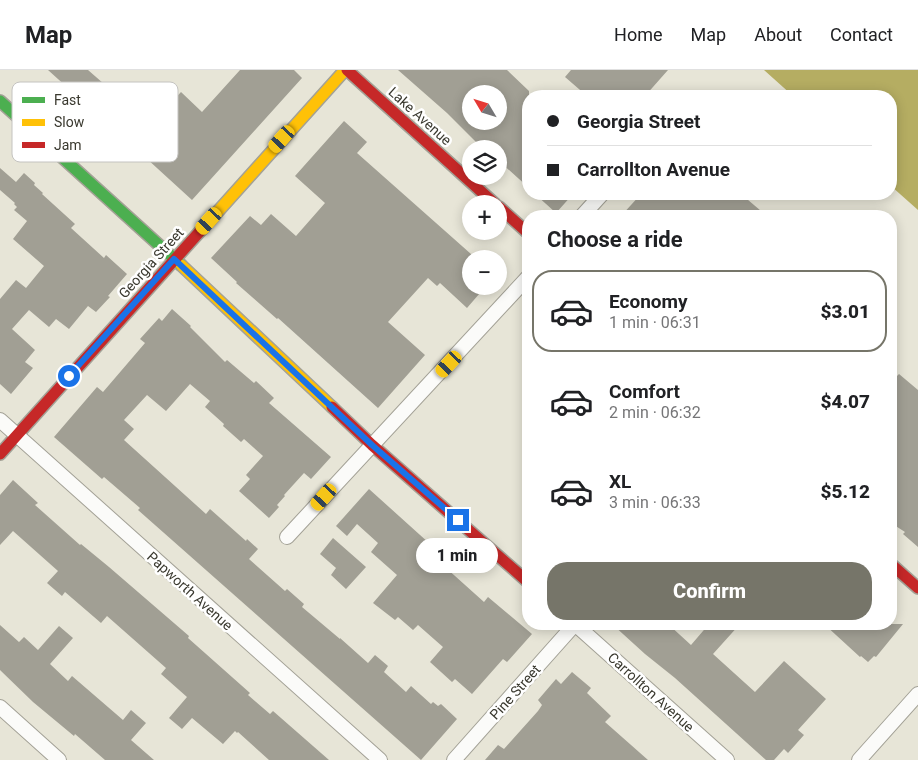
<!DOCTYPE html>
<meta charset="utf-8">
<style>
body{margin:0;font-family:Roboto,sans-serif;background:#f2f2f2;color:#202124;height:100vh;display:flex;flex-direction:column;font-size:19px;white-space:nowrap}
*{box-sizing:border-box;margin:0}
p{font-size:16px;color:#757577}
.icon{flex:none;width:28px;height:28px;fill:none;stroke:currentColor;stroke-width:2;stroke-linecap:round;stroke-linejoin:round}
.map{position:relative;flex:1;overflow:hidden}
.details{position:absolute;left:522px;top:140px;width:375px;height:420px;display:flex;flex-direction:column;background:#fff;border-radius:20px;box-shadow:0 2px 12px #0003}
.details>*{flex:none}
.banner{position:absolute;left:522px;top:20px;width:375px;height:110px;border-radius:20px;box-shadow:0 2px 12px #0003;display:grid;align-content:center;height:110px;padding:0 25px;background:#fff}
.needle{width:32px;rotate:308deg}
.fabs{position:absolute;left:462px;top:15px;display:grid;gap:10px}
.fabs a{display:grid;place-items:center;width:45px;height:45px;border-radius:50%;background:#fff;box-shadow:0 2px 12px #0003;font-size:25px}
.end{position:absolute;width:22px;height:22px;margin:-11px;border:6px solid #1a73e8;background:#fff;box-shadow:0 0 0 2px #fff}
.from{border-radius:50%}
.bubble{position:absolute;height:35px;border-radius:18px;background:#fff;box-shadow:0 2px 12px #0003;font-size:16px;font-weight:800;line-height:35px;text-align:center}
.car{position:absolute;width:15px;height:30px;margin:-15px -8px;border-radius:6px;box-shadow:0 0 4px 1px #0007;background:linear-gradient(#f5c518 24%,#345 0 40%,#f5c518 0 76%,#345 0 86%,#f5c518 0)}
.banner b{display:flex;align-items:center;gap:18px;height:48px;font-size:19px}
.banner b+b{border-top:1px solid #e0e0e0}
.banner i{width:12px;height:12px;background:#202124}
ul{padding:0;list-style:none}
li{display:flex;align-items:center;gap:15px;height:82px;margin:0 10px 8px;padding:0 15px;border:2px solid transparent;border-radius:20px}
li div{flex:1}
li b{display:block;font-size:19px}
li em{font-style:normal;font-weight:800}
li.on{border-color:#767569}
li>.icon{width:45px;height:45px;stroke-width:1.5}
h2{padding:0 25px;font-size:22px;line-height:60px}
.cta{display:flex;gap:10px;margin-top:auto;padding:10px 25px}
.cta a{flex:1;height:58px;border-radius:20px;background:#767569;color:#fff;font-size:20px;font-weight:800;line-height:58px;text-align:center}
header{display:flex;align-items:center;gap:30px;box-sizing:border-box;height:70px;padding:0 25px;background:#fff;border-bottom:1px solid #e0e0e0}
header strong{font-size:24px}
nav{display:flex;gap:28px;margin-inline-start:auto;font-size:18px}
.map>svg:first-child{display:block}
.water{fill:#b5ad62}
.building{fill:#a19f94;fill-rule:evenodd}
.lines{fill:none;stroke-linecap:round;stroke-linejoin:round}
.street-casing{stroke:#a3a196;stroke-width:16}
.fast-casing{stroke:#a3a196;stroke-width:14}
.slow-casing{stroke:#a3a196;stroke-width:14}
.jam-casing{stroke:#a3a196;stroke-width:14}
.street{stroke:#fbfbf9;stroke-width:14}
.fast{stroke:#4caf50;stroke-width:11}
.slow{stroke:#ffc107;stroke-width:11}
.jam{stroke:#c62828;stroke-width:11}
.route{stroke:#1a73e8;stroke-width:6}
.labels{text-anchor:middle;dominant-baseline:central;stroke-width:5;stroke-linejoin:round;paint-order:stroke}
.street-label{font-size:14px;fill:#39382e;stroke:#fff}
.key{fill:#fff;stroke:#c4c3c0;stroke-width:1}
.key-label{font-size:14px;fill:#39382e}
</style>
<header>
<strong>Map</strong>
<nav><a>Home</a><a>Map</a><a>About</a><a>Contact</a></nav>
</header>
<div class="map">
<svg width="918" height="690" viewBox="0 0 918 690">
<rect width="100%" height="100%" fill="#e7e5d7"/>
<path class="water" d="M 764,0 L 918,0 L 918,140 L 891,116 L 891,26 L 793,26 Z"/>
<path class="building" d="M 48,0 L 88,0 L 127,34 L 144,16 L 167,37 L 181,22 L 202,42 L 240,0 L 294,0 L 302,8 L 192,130 L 123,67 L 122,69 L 108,56 L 109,55 Z
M 398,0 L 507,0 L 529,21 L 529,118 L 499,91 L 499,79 L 483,79 L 447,43 ZM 471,24 L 499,24 L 499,51 L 471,51 Z
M 571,0 L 668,0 L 645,26 L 587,26 L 565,7 Z
M 344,51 L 367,72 L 357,83 L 471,184 L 471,216 L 486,216 L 467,238 L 440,213 L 437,216 L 428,208 L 388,252 L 425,285 L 378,338 L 278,248 L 277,249 L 236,213 L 237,212 L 211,188 L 250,146 L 261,155 L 271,144 L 296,166 L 325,133 L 295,106 Z
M 0,98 L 16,112 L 24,103 L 35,113 L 34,115 L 43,123 L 42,124 L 75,154 L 71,158 L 104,188 L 106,185 L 127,204 L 108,226 L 110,227 L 96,242 L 88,236 L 69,259 L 56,249 L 49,257 L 29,240 L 12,259 L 35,280 L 25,292 L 33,298 L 11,324 L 0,314 L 0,229 L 16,210 L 26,218 L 44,196 L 13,169 L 27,151 L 14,140 L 17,137 L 14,134 L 15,133 L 0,120 Z
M 535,124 L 573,124 L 556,143 Z
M 641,124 L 741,124 L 767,146 L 621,146 Z
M 172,239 L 191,256 L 190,257 L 225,292 L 227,290 L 254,313 L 256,311 L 274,328 L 269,333 L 331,387 L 311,409 L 304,403 L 284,425 L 285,426 L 277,435 L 279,437 L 269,448 L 239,421 L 250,409 L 246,405 L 263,386 L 244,369 L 241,372 L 223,356 L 224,354 L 205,337 L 210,331 L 190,314 L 166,341 L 147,325 L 124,350 L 134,359 L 124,370 L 206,444 L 210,439 L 246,471 L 247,469 L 258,479 L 249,489 L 285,521 L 287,519 L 304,534 L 302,537 L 340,569 L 340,568 L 368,593 L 375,585 L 388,596 L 384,602 L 406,622 L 411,616 L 431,634 L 433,632 L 438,636 L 441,634 L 457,649 L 421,690 L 138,440 L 140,438 L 104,407 L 102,409 L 54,367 L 97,317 L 103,322 L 145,273 L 140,269 L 159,248 L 162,251 Z
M 899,304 L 918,320 L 918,477 L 903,464 L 905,462 L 891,453 L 891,312 Z
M 13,410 L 38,433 L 35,435 L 80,475 L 81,474 L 109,497 L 189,566 L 188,568 L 250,623 L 248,625 L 270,644 L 273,641 L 329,690 L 269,690 L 238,662 L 237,663 L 235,661 L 223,674 L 192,648 L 182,659 L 169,648 L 187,627 L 161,604 L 166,598 L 107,546 L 101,553 L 65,522 L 62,526 L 47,513 L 58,501 L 13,461 L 0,475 L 0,425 Z
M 369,419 L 450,492 L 445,497 L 484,532 L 488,527 L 532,564 L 507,592 L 503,589 L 472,624 L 455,609 L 452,612 L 430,592 L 443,577 L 418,555 L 413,560 L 398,547 L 395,550 L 373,533 L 397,505 L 371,482 L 378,473 L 357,454 L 347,466 L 336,456 Z
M 333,468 L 366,497 L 346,519 L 331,505 L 336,498 L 320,484 Z
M 612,554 L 668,554 L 691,575 L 709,554 L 740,554 L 713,584 L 755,622 L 784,591 L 826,629 L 798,660 L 804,665 L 788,683 L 784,679 L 774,690 L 766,690 L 675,608 L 645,584 Z
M 824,554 L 903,554 L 876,587 L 874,586 L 868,592 L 861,586 L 860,587 Z
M 0,555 L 19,572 L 24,567 L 38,580 L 59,556 L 73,568 L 50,594 L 68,611 L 72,606 L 123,650 L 131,640 L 146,653 L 131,670 L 154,690 L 105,690 L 75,664 L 74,666 L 33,632 L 0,600 Z
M 572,602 L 591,618 L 587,623 L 611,646 L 605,652 L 648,690 L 485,690 L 498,675 L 504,679 L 538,641 L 542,635 L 538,630 L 556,609 L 561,614 Z"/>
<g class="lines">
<g class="street-casing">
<path id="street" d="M 582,146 L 602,124
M 0,350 L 380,690
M 287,467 L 529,206
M 575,554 L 727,690
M 0,637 L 59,690
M 454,690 L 575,554
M 859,690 L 918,624"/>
</g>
<g class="fast-casing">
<path id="fast" d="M 0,31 L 181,195"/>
</g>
<g class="slow-casing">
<path id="slow" d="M 203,158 L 345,0
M 181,195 L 332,337"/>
</g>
<g class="jam-casing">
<path id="jam" d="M 347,0 L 495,134
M 499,137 L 529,164
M 332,337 L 372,375 L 529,513
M 0,384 L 203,158
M 891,494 L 918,518"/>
</g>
<use href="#street" class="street"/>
<use href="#fast" class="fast"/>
<use href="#slow" class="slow"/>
<use href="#jam" class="jam"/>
</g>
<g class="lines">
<path class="route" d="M 69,306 L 174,189 L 372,375 L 458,450"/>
</g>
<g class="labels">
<g class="street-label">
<text transform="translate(420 46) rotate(42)">Lake Avenue</text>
<text transform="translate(151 193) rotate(-48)">Georgia Street</text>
<text transform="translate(190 521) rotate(42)">Papworth Avenue</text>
<text transform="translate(515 622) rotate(-48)">Pine Street</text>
<text transform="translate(651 622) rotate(42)">Carrollton Avenue</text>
</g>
</g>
<rect x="12" y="12" width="166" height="80" rx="8" class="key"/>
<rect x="22" y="27" width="23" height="6" fill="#4caf50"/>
<rect x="22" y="49" width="23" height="7" fill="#ffc107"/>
<rect x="22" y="72" width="23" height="6" fill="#c62828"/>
<g class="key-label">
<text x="54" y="35">Fast</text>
<text x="54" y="57">Slow</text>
<text x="54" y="80">Jam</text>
</g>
</svg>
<div class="fabs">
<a><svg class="needle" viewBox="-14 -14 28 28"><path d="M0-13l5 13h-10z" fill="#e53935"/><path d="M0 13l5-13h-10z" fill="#757577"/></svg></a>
<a><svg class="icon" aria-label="layers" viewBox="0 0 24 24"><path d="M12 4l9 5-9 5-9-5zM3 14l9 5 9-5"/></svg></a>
<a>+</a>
<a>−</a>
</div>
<i class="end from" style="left:69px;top:306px"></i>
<i class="end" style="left:458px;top:450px"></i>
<div class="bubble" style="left:416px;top:468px;width:82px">1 min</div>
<i class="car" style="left:282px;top:69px;rotate:222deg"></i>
<i class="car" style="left:209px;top:151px;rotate:222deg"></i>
<i class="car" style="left:449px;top:294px;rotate:223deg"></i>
<i class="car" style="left:324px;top:427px;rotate:222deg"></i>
<div class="banner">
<b><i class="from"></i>Georgia Street</b>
<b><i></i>Carrollton Avenue</b>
</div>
<section class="details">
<h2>Choose a ride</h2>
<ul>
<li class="on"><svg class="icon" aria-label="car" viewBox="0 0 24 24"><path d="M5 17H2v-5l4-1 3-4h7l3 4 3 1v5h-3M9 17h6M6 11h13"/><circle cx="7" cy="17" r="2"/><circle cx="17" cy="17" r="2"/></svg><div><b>Economy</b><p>1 min · 06:31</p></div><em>$3.01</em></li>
<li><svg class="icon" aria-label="car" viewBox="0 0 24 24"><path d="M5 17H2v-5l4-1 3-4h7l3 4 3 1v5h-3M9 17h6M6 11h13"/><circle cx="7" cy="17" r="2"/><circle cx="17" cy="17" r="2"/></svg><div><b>Comfort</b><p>2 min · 06:32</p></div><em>$4.07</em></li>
<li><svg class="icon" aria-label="car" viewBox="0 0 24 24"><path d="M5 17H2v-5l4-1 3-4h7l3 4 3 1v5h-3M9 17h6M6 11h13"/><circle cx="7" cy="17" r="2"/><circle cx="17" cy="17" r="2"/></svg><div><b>XL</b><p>3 min · 06:33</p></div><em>$5.12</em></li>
</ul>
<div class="cta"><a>Confirm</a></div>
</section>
</div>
